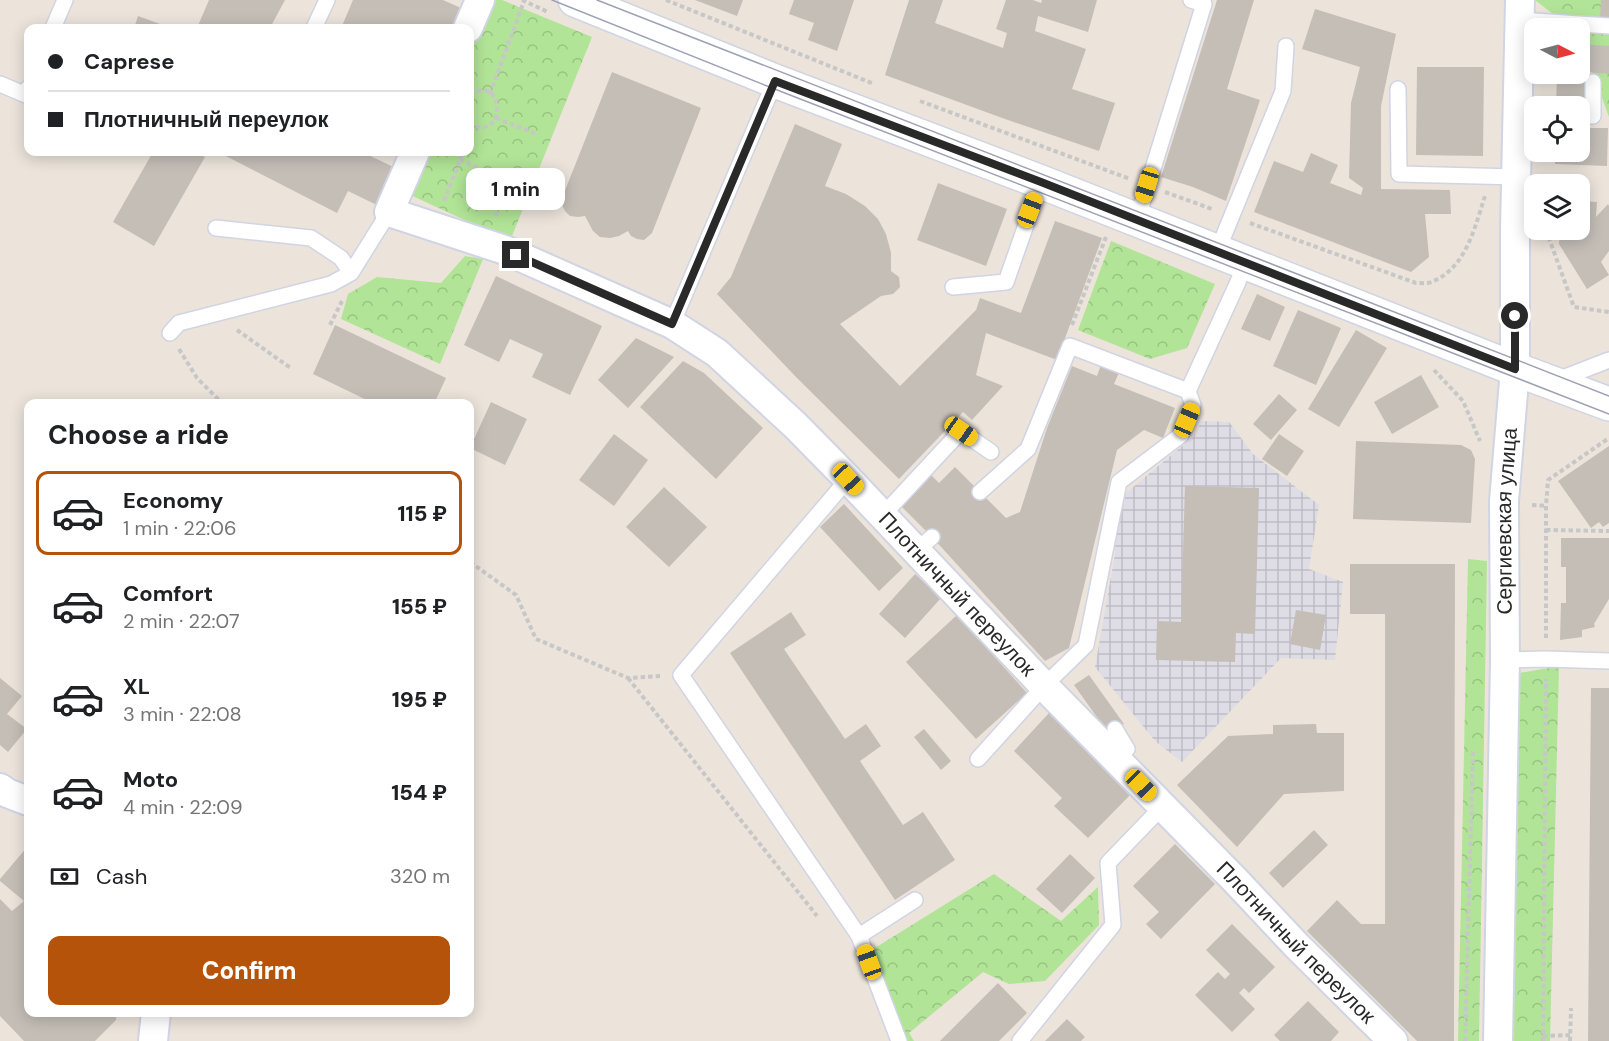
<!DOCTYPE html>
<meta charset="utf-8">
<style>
body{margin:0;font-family:"DM Sans",sans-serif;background:#f2f2f2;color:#202124;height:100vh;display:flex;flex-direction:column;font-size:22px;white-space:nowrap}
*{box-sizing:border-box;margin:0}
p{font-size:20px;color:#757577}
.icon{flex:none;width:33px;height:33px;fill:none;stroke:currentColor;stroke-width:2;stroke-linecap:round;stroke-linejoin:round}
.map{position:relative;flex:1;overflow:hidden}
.sheet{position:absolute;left:24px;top:399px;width:450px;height:618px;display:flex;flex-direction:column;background:#fff;border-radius:12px;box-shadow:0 3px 15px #0003}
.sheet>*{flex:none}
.banner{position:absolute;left:24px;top:24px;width:450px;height:132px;border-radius:12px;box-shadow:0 3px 15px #0003;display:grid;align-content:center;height:132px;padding:0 24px;background:#fff}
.needle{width:39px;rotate:96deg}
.buttons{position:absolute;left:1524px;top:18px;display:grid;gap:12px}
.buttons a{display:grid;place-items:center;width:66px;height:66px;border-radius:12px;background:#fff;box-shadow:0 3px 15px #0003;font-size:30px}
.end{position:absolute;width:27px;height:27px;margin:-14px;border:8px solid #292929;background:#fff;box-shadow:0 0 0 3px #fff}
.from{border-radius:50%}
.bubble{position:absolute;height:42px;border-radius:12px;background:#fff;box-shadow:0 3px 15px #0003;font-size:20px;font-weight:800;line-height:42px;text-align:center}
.car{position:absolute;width:18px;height:36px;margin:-18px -9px;border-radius:8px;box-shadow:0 0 4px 2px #0007;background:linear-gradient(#f5c518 24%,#345 0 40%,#f5c518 0 76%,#345 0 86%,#f5c518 0)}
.banner b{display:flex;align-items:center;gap:21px;height:57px;font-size:22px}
.banner b+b{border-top:2px solid #e0e0e0}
.banner i{width:15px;height:15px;background:#202124}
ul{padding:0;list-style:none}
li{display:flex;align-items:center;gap:18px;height:84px;margin:0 12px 9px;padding:0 12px;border:3px solid transparent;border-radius:12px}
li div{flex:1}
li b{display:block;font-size:22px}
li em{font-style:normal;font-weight:800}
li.current{border-color:#b45309}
li>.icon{width:54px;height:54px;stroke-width:1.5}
h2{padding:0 24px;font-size:27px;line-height:72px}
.pay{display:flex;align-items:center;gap:15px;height:66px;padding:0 24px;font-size:22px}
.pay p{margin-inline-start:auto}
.action{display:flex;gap:12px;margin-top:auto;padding:12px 24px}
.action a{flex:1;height:69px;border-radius:12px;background:#b45309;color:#fff;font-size:24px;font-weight:800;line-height:69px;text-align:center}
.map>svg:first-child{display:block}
.industrial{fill:url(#industrial-grid)}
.forest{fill:url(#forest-crowns)}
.building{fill:#c4beb7}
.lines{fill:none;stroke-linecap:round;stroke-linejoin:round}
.lane-casing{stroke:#d0d4e3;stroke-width:18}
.street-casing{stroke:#d0d4e3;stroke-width:32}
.secondary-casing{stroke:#d0d4e3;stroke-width:36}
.path{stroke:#c7c7c7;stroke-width:4;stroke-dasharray:4.5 3;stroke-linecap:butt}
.lane{stroke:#fff;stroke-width:15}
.street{stroke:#fff;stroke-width:28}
.secondary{stroke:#fff;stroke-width:33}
.tram{stroke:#9da1b4;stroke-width:1.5}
.route{stroke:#292929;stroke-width:8}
.labels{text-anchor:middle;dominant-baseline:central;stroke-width:4.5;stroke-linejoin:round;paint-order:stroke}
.street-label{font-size:21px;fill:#292929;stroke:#fff}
</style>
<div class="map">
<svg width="1609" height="1041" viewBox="0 0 1609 1041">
<defs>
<pattern id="industrial-grid" width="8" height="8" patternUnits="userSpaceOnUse" patternTransform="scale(1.5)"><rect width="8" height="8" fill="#dedce4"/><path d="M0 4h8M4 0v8" fill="none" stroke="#bebdc4"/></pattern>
<pattern id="forest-crowns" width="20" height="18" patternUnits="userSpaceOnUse" patternTransform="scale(1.5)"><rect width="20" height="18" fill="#b1e496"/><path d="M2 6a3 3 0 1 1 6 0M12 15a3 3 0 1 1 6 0" fill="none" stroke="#98c481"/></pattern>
</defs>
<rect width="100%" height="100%" fill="#ece4db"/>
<path class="industrial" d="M 1202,421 L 1229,422 L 1253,454 L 1319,505 L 1309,569 L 1343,582 L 1335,660 L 1281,658 L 1182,762 L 1155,741 L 1095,667 L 1115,554 L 1115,540 L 1126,493 L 1193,437 Z"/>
<path class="forest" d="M 485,0 L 502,0 L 592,37 L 510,241 L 406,193 L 423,152 L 470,152 L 470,38 Z
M 1535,0 L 1609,0 L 1609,117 L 1580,38 L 1580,28 L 1571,28 Z
M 1111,241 L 1215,284 L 1187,348 L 1150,359 L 1078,330 Z
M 465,256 L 483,259 L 440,364 L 341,319 L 348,294 L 377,277 L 441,283 Z
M 1468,559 L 1487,561 L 1479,1041 L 1458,1041 Z
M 1559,666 L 1550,1041 L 1505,1041 L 1514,674 Z
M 994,874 L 1061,921 L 1098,887 L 1099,925 L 1045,981 L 1009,984 L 983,972 L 909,1033 L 914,1041 L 904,1041 L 870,951 Z"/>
<path class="building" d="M 209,0 L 285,0 L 270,28 L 197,28 Z
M 353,0 L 443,0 L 470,12 L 463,28 L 346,28 L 342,26 Z
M 695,0 L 743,0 L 737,16 Z
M 794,0 L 854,0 L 837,51 L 808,40 L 814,23 L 789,14 Z
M 909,0 L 943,0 L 935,23 L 1003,48 L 1007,33 L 996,29 L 1006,0 L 1033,0 L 1041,3 L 1042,0 L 1097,0 L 1088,32 L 1038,16 L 1035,31 L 1086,49 L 1072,89 L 1115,103 L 1099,151 L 1005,119 L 885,75 Z
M 1217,0 L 1254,0 L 1227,89 L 1260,100 L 1226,201 L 1193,187 L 1161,177 Z
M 1601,0 L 1609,0 L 1609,19 L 1600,18 Z
M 1315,9 L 1396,34 L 1381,106 L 1381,189 L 1450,190 L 1451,214 L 1425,214 L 1429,257 L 1411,272 L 1254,212 L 1274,161 L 1303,172 L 1311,153 L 1338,165 L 1330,183 L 1361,195 L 1363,188 L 1349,178 L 1351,103 L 1360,67 L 1302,49 Z
M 138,16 L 171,28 L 134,28 Z
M 1580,44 L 1609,46 L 1609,74 L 1585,72 L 1584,128 L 1608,128 L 1607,166 L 1555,164 L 1555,152 L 1580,152 L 1580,106 L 1556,106 L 1557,74 L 1580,74 Z
M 1417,67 L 1484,67 L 1483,156 L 1416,155 Z
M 612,72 L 701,108 L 652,233 L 644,240 L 637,239 L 631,236 L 628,231 L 619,236 L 610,238 L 600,237 L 593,231 L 585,216 L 578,217 L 570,216 L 565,211 L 562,205 L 562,198 Z
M 795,124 L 842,144 L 825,186 L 846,194 L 865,206 L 878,219 L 886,234 L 891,253 L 891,271 L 899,277 L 900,287 L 893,294 L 881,296 L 840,324 L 900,386 L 976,310 L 980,298 L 1021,313 L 1055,221 L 1102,238 L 1057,360 L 986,333 L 976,375 L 1003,386 L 972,420 L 963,412 L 899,479 L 796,377 L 717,294 L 731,277 Z
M 153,152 L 195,152 L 205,157 L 154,246 L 113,222 Z
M 218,152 L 362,152 L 402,171 L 385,209 L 348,191 L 337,213 Z
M 938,183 L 1007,209 L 986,266 L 917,240 Z
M 1580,201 L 1597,202 L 1596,217 L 1608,204 L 1609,206 L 1609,251 L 1601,262 L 1609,275 L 1587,289 L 1559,244 L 1560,230 L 1580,230 Z
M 496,276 L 602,326 L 570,395 L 532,377 L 543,354 L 510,339 L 499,362 L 464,345 Z
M 1257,294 L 1285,307 L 1270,341 L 1241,329 Z
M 1298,310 L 1341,328 L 1316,385 L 1273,366 Z
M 335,325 L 446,378 L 434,404 L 375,404 L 313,374 Z
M 1356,330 L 1387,348 L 1339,427 L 1308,409 Z
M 636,338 L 674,357 L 628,408 L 598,380 Z
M 683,361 L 704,373 L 763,428 L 716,479 L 640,407 Z
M 1102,362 L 1120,370 L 1114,384 L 1175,408 L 1163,438 L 1144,430 L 1117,450 L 1069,648 L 1045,661 L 932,537 L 898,503 L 928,472 L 939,483 L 955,467 L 1006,518 L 1020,512 L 1047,428 L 1072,366 L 1097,376 Z
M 1421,375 L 1439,407 L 1392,434 L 1374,402 Z
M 1279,394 L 1297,410 L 1271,440 L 1253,424 Z
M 491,402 L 527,419 L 505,465 L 470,448 Z
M 614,434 L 648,460 L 614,506 L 579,480 Z
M 1279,434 L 1304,451 L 1287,476 L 1262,459 Z
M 1356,441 L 1461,445 L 1471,450 L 1475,459 L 1471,523 L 1353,519 Z
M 1609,446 L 1609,523 L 1603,527 L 1599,522 L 1591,528 L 1558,481 Z
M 1185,486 L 1259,488 L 1255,634 L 1236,633 L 1235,662 L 1156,660 L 1157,621 L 1181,622 Z
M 664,487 L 707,527 L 669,567 L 626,527 Z
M 844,504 L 903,568 L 879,591 L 820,527 Z
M 1561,538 L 1609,538 L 1609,599 L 1594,624 L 1595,627 L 1582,630 L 1582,637 L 1560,640 L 1561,603 L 1566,603 L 1566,567 L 1561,567 Z
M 1350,564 L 1455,564 L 1454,1041 L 1417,1041 L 1307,931 L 1337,900 L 1361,924 L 1385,924 L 1385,614 L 1350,614 Z
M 915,574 L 941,598 L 905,638 L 879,614 Z
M 1296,610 L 1326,615 L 1320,650 L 1290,644 Z
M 791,612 L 806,635 L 784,649 L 845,739 L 866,724 L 881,746 L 860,761 L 903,825 L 923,812 L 955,860 L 895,900 L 730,653 Z
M 957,615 L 1027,693 L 976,739 L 906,662 Z
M 1089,675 L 1124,724 L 1109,734 L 1074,685 Z
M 0,678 L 22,696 L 7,714 L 27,729 L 8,752 L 0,745 Z
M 1591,688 L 1609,688 L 1609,1041 L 1588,1041 Z
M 1049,713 L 1132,793 L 1088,838 L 1054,806 L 1062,798 L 1014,751 Z
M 1316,724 L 1317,733 L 1344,733 L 1344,791 L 1284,794 L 1237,847 L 1177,785 L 1228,736 L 1273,734 L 1273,725 Z
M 924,729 L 951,761 L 941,770 L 914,737 Z
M 1314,830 L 1328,845 L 1283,888 L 1269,873 Z
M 1175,844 L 1215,884 L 1161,939 L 1146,924 L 1159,912 L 1133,886 Z
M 28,846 L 28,1012 L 117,1012 L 116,1020 L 95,1041 L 24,1041 L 0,1016 L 0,899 L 12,911 L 24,901 L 0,881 L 0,879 Z
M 1070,854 L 1095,878 L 1062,913 L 1036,889 Z
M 1232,924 L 1275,967 L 1249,993 L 1244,988 L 1239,993 L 1255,1009 L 1232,1032 L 1195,995 L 1218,972 L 1225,979 L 1230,974 L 1206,950 Z
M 998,983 L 1027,1013 L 999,1041 L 940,1041 Z
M 1308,1001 L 1339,1032 L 1331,1041 L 1280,1041 L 1274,1035 Z
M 1067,1019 L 1085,1037 L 1081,1041 L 1045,1041 Z"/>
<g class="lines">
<g class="lane-casing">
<path id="lane" d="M 1520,20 L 1609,26
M 53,28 L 65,0
M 314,28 L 327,0
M 0,84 L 26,95 L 28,88
M 1398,89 L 1399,174 L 1517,177
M 1585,116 L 1593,116 L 1593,82
M 1137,220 L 1204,4 L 1191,0
M 216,228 L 311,238 L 341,258 L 351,273
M 1217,252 L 1283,91 L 1286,46
M 953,287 L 1006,282 L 1041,182
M 672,324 L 775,81
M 170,333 L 179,323 L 331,284 L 351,273 L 389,212
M 1555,381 L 1609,360
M 848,479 L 681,675 L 859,936 L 915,900
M 980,492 L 1028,449 L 1070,346 L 1188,391 L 1238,282 L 1245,263
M 882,516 L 961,431 L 991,452
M 917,550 L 932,537
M 1505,660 L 1546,659 L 1609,661
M 1115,729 L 1127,749 L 1117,760
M 978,759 L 1044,686 L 1086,645 L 1119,482 L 1181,435 L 1193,405 L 1188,391
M 859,936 L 899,1041
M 1020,1041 L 1113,925 L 1108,863 L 1162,807"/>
</g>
<g class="street-casing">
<g id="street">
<path d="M 468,28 L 480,0"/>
<path id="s1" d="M 415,152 L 389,212 L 505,250 L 672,324 L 717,353 L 796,426 L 848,479 L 1044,686 L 1235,880 L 1297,946 L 1393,1041"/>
<path d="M 0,788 L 7,793 L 28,801"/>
<path d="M 153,1041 L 156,1012"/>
<path id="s2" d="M 1498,1041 L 1505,660 L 1504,501 L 1515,369 L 1515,228 L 1520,0"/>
</g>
</g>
<g class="secondary-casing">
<path id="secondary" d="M 575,0 L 775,81 L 1041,182 L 1515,369 L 1609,404"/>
</g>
<path class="path" d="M 522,0 L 548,12
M 666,0 L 874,84
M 470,94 C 506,74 506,143 470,124
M 490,94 L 524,1
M 920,101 L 1130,179
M 496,118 L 537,134
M 460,159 L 478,168 L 498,219
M 1165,192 L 1212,209
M 444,201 L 463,152
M 1250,223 L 1416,283 C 1422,283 1429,284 1434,281 C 1467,266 1475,226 1485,196
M 1546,230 L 1574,307 L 1609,312
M 330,325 L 342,301
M 1072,325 L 1106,237
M 237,330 L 292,369
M 179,349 L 197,378 L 223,404
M 1434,370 L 1463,401 L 1480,441
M 1532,505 L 1546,506
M 1546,530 L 1609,531
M 470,562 L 516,595 L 536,639 L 628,678 L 662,676
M 1546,638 L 1546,506 L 1548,480 L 1609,438
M 628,678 L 817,916
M 1543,1036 L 1570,1035
M 1465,1041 L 1473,751
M 1543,1041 L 1546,679
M 1570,1041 L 1571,1008"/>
<use href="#lane" class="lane"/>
<use href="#street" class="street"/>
<use href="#secondary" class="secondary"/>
<path class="tram" d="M 552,0 L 772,88 L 1609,414
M 597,0 L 1609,396"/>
</g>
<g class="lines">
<path class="route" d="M 516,255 L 672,324 L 775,81 L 1041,182 L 1515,369 L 1515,316"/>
</g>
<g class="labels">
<g class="street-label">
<text stroke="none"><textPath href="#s2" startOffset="520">Сергиевская улица</textPath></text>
<text stroke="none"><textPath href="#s1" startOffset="764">Плотничный переулок</textPath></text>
<text stroke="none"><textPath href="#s1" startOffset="1250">Плотничный переулок</textPath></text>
</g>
</g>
</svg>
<div class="buttons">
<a><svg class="needle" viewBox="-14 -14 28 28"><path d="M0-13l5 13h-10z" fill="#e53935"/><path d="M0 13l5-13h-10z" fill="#757577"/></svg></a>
<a><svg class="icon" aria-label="locate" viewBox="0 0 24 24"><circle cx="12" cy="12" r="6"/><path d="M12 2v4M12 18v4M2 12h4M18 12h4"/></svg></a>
<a><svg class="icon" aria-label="layers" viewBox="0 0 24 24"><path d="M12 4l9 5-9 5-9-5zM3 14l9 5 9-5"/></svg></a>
</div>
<i class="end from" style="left:1515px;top:316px"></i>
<i class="end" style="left:516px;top:255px"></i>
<div class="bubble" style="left:466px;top:168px;width:99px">1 min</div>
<i class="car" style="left:1147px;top:185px;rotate:197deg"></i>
<i class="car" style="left:1030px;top:210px;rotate:21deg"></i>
<i class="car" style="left:1187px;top:420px;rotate:23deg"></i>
<i class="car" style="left:961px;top:431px;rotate:125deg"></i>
<i class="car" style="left:848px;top:479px;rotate:137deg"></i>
<i class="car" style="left:1141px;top:785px;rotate:136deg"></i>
<i class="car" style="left:869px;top:962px;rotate:340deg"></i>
<div class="banner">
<b><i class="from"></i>Caprese</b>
<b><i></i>Плотничный переулок</b>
</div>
<section class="sheet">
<h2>Choose a ride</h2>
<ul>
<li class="current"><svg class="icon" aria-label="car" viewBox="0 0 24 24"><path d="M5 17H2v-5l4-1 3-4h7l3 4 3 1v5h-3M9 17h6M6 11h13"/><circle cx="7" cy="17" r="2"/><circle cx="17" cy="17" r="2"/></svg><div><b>Economy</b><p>1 min · 22:06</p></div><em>115 ₽</em></li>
<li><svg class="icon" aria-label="car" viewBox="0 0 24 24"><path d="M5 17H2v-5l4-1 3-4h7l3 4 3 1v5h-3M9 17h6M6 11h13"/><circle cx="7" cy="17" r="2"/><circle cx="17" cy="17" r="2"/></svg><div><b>Comfort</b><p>2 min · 22:07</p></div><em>155 ₽</em></li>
<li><svg class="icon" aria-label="car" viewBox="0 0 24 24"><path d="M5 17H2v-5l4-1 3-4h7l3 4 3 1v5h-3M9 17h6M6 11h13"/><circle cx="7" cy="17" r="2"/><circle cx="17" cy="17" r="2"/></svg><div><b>XL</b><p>3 min · 22:08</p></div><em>195 ₽</em></li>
<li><svg class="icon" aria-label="car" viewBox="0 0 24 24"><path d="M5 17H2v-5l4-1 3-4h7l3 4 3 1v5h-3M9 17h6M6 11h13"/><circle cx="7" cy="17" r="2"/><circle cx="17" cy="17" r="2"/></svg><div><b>Moto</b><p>4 min · 22:09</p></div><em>154 ₽</em></li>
</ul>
<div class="pay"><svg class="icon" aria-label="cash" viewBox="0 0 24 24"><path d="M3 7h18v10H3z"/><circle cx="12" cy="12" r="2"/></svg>Cash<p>320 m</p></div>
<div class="action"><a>Confirm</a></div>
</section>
</div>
